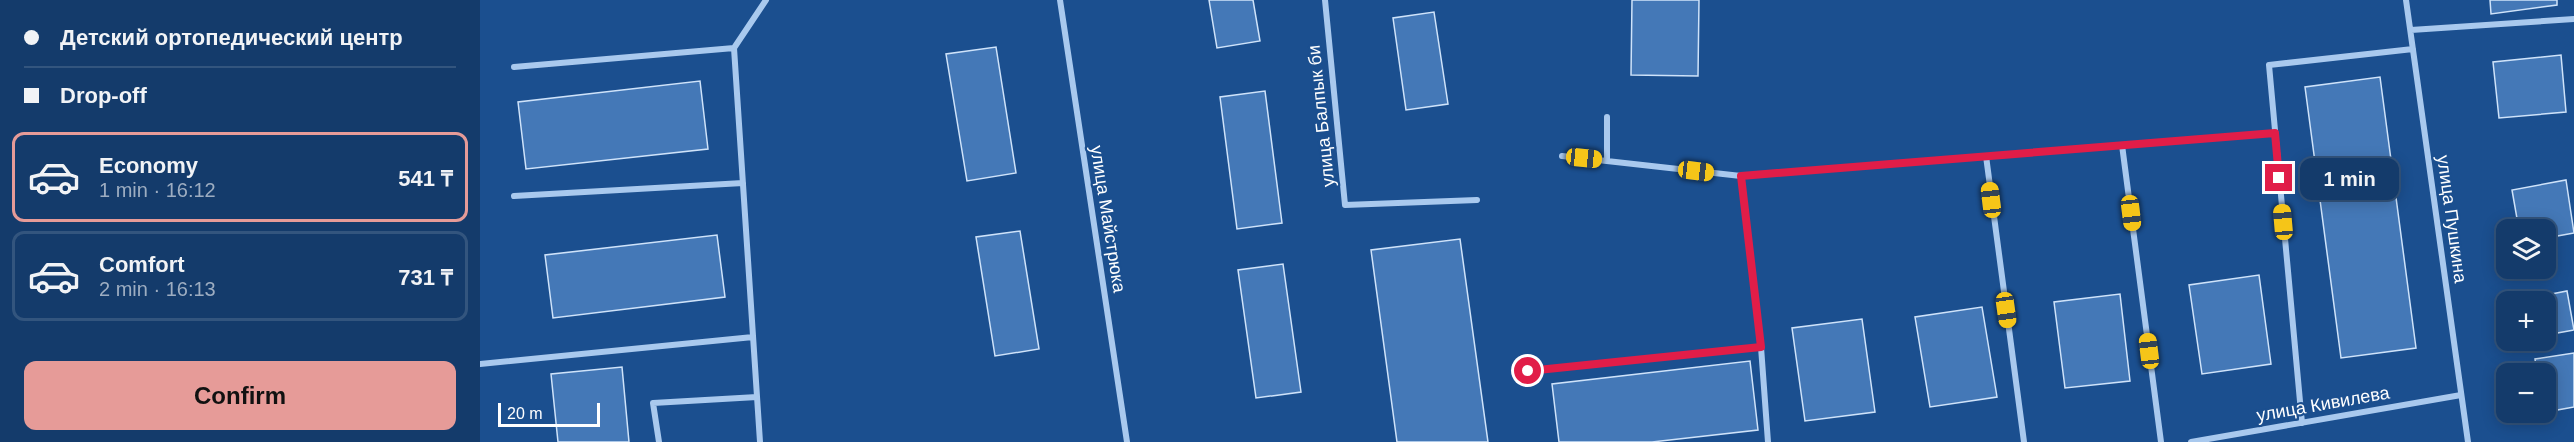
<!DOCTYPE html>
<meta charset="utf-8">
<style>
body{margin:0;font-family:Helvetica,sans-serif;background:#214673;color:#f1f3f6;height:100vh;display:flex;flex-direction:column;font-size:22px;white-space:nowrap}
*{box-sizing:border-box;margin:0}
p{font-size:20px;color:#9dadc1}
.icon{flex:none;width:33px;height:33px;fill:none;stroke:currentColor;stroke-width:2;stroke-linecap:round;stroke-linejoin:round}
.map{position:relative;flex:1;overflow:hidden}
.panel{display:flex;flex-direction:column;background:#143b6b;width:480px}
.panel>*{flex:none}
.banner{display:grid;align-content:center;height:132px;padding:0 24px;background:#143b6b}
.tools{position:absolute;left:2016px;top:219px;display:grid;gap:12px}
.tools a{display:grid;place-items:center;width:60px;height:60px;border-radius:12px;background:#143b6b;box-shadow:0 3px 15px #0003,0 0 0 2px #33557e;font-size:30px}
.scale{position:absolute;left:18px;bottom:15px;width:102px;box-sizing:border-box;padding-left:6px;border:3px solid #fff;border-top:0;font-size:16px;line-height:21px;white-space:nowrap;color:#fff;-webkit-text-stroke:4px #1b4f8f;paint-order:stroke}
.end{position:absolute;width:27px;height:27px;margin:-14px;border:8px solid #e11d48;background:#fff;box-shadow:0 0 0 3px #fff}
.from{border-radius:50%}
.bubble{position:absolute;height:42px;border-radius:12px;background:#143b6b;box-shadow:0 3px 15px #0003,0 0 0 2px #33557e;font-size:20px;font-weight:700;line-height:42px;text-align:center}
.car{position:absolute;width:18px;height:36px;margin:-18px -9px;border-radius:8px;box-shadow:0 0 4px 2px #0007;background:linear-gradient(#f5c518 24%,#345 0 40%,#f5c518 0 76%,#345 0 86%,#f5c518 0)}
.banner b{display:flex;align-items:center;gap:21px;height:57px;font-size:22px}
.banner b+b{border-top:2px solid #33557e}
.banner i{width:15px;height:15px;background:#f1f3f6}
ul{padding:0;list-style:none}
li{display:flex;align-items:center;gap:18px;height:90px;margin:0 12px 9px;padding:0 12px;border:3px solid #33557e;border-radius:12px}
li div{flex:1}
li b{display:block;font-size:22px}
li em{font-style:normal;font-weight:700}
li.on{border-color:#e69b98}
li>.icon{width:54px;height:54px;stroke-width:1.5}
.primary-button{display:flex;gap:12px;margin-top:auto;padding:12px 24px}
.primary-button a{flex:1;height:69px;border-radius:12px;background:#e69b98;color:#111;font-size:24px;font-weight:700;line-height:69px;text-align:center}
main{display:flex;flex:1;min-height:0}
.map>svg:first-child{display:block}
.building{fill:#4478b7;stroke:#cfe3fa;stroke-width:1.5}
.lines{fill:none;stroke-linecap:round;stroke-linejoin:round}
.street{stroke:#a9c9ee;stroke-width:6}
.route{stroke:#e11d48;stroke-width:8}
.labels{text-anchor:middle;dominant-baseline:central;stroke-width:4.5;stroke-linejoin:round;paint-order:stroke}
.street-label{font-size:18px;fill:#fff;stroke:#1b4f8f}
</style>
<main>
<section class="panel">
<div class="banner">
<b><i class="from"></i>Детский ортопедический центр</b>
<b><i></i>Drop-off</b>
</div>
<ul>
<li class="on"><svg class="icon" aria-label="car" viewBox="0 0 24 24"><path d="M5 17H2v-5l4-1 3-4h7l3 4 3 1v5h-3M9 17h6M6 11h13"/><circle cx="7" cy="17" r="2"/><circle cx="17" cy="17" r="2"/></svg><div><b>Economy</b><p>1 min · 16:12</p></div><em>541 ₸</em></li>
<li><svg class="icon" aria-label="car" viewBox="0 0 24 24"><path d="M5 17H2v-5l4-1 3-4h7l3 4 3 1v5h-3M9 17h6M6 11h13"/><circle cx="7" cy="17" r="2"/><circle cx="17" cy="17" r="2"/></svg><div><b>Comfort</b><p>2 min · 16:13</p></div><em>731 ₸</em></li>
</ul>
<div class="primary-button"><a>Confirm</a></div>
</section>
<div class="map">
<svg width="2094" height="442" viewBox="0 0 2094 442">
<rect width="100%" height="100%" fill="#1b4f8f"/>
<path class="building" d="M 729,0 L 773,0 L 780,41 L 737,48 Z
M 1152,0 L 1219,0 L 1218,76 L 1151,75 Z
M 2010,0 L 2077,0 L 2077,5 L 2011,14 Z
M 954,12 L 968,104 L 926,110 L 913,18 Z
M 516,47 L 536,173 L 487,181 L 466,54 Z
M 2081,55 L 2086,112 L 2019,118 L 2013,62 Z
M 1900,77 L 1936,348 L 1861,358 L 1825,87 Z
M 220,81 L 228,149 L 46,169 L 38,102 Z
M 785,91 L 802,223 L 757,229 L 740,97 Z
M 2086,180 L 2094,233 L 2066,238 L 2066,230 L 2039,230 L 2032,190 Z
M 540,231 L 559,349 L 515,356 L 496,237 Z
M 237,235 L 245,297 L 73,318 L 65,255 Z
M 980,239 L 1008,442 L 917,442 L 891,250 Z
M 803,264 L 821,392 L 776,398 L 758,270 Z
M 1779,275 L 1791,364 L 1722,374 L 1709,285 Z
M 2087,291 L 2094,330 L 2066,335 L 2066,302 L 2045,302 L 2045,299 Z
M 1640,294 L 1650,381 L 1585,388 L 1574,302 Z
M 1502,307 L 1517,397 L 1450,407 L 1435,317 Z
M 1382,319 L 1395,412 L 1325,421 L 1312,328 Z
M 2094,353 L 2094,407 L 2066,412 L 2066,374 L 2057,374 L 2055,359 Z
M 1270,361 L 1278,430 L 1172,442 L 1079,442 L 1072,384 Z
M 142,367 L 149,442 L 78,442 L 71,374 Z"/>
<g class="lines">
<path class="street" d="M 580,0 L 647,442
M 845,0 L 865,205 L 997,200
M 1926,0 L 1988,442
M 1931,30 L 2094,19
M 34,67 L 254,48
M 1642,145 L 1681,442
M 1082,156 L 1261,176 L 1795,133
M 1506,156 L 1544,442
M 1127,161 L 1127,117
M 1261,176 L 1281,347 L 1288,442
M 34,196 L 263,183
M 0,364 L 273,337
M 1048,371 L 1281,347
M 1822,423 L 1789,65 L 1933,49
M 179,442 L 173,403 L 277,397
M 280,442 L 254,48 L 286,0
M 1711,442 L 1981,395"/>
</g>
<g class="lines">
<path class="route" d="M 1048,371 L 1281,347 L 1261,176 L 1795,133 L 1799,178"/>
</g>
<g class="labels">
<g class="street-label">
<text transform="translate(841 116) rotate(-96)">улица Балпык би</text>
<text transform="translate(628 219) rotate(81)">улица Майстрюка</text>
<text transform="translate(1972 219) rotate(82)">улица Пушкина</text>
<text transform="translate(1843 404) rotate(-10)">улица Кивилева</text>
</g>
</g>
</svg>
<div class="tools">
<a><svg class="icon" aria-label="layers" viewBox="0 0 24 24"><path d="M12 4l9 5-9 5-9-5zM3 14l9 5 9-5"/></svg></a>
<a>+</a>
<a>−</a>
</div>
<div class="scale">20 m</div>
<i class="end from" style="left:1048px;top:371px"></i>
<i class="end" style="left:1799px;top:178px"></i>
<div class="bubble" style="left:1820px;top:158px;width:99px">1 min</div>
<i class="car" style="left:1104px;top:158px;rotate:96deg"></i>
<i class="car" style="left:1216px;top:171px;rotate:97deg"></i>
<i class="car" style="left:1511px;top:200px;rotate:353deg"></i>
<i class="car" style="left:1651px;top:213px;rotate:173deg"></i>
<i class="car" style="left:1803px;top:222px;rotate:355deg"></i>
<i class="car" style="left:1526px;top:310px;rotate:172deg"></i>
<i class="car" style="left:1669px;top:351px;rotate:353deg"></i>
</div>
</main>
